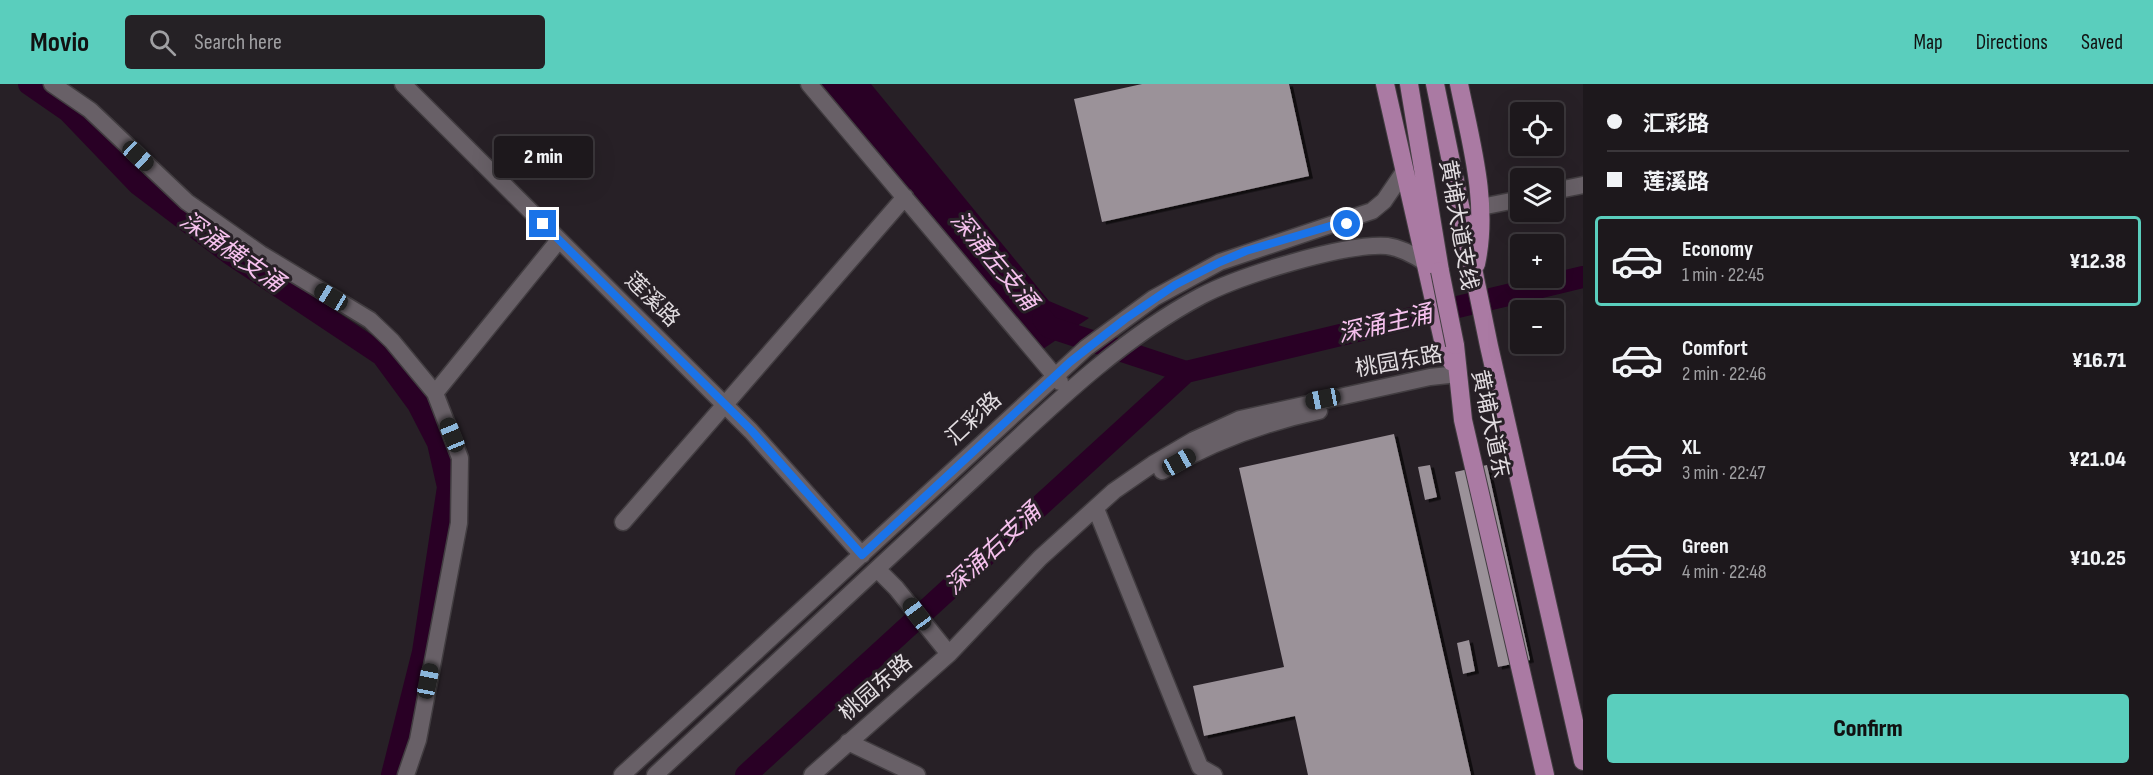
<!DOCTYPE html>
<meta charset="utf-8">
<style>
body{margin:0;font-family:"Sofia Sans Condensed","Noto Sans SC",sans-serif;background:#252125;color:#f1f3f6;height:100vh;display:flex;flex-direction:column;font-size:22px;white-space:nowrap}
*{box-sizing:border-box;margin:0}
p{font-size:20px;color:#a0a0a3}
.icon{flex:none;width:33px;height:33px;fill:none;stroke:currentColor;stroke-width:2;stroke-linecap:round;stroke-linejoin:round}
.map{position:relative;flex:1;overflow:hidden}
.details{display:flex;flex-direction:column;background:#1d181c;width:570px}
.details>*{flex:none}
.top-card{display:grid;align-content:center;height:132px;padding:0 24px;background:#1d181c}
.controls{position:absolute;left:1510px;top:18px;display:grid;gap:12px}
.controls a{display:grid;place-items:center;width:54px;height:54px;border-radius:6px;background:#1d181c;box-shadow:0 6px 24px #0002,0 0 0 2px #3b373b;font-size:30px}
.end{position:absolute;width:27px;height:27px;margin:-14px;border:8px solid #1a73e8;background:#fff;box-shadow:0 0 0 3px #fff}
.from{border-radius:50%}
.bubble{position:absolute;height:42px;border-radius:6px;background:#1d181c;box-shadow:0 6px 24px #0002,0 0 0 2px #3b373b;font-size:20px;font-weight:800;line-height:42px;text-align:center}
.car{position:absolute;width:18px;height:36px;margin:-18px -9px;border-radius:8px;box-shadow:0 0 4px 2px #0007;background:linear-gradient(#222 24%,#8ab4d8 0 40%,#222 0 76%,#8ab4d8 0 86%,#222 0)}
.top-card b{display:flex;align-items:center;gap:21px;height:57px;font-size:22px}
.top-card b+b{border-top:2px solid #3b373b}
.top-card i{width:15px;height:15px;background:#f1f3f6}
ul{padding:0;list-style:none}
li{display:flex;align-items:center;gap:18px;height:90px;margin:0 12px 9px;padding:0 12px;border:3px solid transparent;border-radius:6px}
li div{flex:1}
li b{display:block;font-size:22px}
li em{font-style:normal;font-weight:800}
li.on{border-color:#5acebd}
li>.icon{width:54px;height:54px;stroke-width:1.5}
.button{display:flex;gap:12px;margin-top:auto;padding:12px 24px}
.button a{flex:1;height:69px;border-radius:6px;background:#5acebd;color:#111;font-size:24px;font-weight:800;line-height:69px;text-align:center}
header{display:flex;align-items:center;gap:36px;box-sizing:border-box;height:84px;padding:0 30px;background:#5acebd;color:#111}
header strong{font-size:28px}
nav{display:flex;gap:33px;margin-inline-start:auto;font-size:21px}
.search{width:420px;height:54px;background:#252125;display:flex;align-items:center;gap:15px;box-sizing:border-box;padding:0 21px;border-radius:6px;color:#a0a0a3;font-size:22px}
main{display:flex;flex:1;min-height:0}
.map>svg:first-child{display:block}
.water{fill:#290025}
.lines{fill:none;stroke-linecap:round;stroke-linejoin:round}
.river{stroke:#290025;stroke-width:22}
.building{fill:#9b9299;filter:url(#shadow)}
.minor-casing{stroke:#423d41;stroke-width:19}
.major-casing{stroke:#423d41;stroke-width:20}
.minor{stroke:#686067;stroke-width:16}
.major{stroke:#aa7aa3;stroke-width:18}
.major-bridge-casing{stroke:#423d41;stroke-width:20;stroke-linecap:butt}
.major-bridge{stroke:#aa7aa3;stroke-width:18}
.route{stroke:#1a73e8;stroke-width:8}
.labels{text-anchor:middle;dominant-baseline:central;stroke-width:6;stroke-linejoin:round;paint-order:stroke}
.street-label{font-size:22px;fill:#e2dde1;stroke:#272026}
.water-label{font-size:24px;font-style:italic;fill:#f6c1ee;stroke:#272026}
</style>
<header>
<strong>Movio</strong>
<div class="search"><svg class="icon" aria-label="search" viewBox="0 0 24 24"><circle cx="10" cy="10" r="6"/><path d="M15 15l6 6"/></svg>Search here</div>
<nav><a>Map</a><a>Directions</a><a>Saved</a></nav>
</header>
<main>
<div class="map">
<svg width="1583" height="691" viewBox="0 0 1583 691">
<defs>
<filter id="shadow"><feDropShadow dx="4" dy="2.5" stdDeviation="0" flood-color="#0009"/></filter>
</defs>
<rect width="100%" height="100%" fill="#272026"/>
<path class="water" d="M 817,0 L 871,0 L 1049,217 L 1089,234 L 1040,267 Z"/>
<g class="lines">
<path class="river" d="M 29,0 L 68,27 L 138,100 L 229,169 L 382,271 L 418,320 L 438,359 L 448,403 L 423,568 L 392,691
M 1043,235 L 1049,243 L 1186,288
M 746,691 L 1186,288 L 1583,193"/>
</g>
<path class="building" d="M 1142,0 L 1289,0 L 1309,92 L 1102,138 L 1074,15 Z
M 1394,350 L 1471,691 L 1308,691 L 1295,632 L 1204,652 L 1193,602 L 1284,583 L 1239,384 Z
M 1430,381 L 1437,413 L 1425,416 L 1418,383 Z
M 1487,381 L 1530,576 L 1498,583 L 1455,388 Z
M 1469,556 L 1475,587 L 1463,590 L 1457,559 Z"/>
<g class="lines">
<g class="minor-casing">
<path id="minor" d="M 52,0 L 90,26 L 187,118 L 261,170 L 370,236 L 392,257 L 435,309 L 460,374 L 459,439 L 418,656 L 406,691
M 403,0 L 751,347 L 862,471
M 809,0 L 1060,298
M 1554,107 L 1583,101
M 1481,123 L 1521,115
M 435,309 L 559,156
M 1162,387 C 1212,358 1263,339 1319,327
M 1096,425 L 1200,683 L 1214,691
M 623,438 L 905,113
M 877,485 L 896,504 L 949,570
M 848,658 L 917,691
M 622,691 L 1086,264 L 1154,214 L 1220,178 L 1372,127 L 1384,117 L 1403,89
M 655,691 C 758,596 861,499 964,404 C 1038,336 1111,260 1201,212 C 1239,192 1344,159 1387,162 C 1402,164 1414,171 1426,179
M 812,691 L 949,570 L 1040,474 L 1114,407 L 1153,380 L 1194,356 L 1240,335 L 1430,293 L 1458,290"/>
</g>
<g class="major-casing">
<path id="major" d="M 1385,0 L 1445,265 L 1452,278
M 1409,0 L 1440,187
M 1435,0 L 1489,262 L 1583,677
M 1459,0 C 1471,59 1489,120 1476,180
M 1455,261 L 1463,336 L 1545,691"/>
</g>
<use href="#minor" class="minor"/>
<use href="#major" class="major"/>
<g class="major-bridge-casing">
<path id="major-bridge" d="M 1440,187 L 1455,261"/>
</g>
<use href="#major-bridge" class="major-bridge"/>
</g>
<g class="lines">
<path class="route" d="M 543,140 L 751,346 L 862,471 L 1070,278 L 1125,235 L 1175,201 L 1220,178 L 1246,167 L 1340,139 L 1347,140"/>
</g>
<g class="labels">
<g class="street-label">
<text transform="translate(1458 141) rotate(80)">黄埔大道支线</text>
<text transform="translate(652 216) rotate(45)">莲溪路</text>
<text transform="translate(1399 278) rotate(-10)">桃园东路</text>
<text transform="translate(974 335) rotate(-43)">汇彩路</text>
<text transform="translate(1490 340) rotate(78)">黄埔大道东</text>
<text transform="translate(876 604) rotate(-41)">桃园东路</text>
</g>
<g class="water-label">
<text transform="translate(232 168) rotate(35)">深涌横支涌</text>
<text transform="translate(994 177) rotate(50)">深涌左支涌</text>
<text transform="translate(1385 240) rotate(-13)">深涌主涌</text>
<text transform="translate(993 465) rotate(-43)">深涌右支涌</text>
</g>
</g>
</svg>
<div class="controls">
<a><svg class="icon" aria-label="locate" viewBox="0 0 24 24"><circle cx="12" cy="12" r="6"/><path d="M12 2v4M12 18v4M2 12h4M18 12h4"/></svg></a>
<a><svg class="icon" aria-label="layers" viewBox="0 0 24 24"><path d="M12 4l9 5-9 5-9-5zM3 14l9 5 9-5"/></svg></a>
<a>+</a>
<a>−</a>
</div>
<i class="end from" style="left:1347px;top:140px"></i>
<i class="end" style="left:543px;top:140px"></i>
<div class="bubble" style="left:494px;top:52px;width:99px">2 min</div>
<i class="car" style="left:138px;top:72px;rotate:133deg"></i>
<i class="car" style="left:331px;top:213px;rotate:301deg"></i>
<i class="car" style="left:1323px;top:315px;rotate:259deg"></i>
<i class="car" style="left:452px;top:351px;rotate:338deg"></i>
<i class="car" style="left:1179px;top:378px;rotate:61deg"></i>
<i class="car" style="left:917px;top:530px;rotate:324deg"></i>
<i class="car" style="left:428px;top:597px;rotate:11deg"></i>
</div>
<section class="details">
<div class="top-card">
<b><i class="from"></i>汇彩路</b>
<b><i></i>莲溪路</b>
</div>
<ul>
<li class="on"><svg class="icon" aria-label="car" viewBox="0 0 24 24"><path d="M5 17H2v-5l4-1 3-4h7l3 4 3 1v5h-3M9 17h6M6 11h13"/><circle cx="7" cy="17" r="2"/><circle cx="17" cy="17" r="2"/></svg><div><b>Economy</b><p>1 min · 22:45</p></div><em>¥12.38</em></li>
<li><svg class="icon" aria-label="car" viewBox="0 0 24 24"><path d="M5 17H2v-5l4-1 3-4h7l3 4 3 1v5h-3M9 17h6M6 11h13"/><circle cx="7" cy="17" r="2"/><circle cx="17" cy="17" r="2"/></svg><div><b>Comfort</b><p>2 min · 22:46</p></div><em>¥16.71</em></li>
<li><svg class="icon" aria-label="car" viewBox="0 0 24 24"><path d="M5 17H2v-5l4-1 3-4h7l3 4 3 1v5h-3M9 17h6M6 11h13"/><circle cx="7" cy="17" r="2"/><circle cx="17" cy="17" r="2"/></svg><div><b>XL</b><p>3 min · 22:47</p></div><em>¥21.04</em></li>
<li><svg class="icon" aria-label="car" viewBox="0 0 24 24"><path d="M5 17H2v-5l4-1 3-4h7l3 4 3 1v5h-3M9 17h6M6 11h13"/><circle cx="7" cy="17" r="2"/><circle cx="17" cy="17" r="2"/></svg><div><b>Green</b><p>4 min · 22:48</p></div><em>¥10.25</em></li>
</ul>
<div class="button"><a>Confirm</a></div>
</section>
</main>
